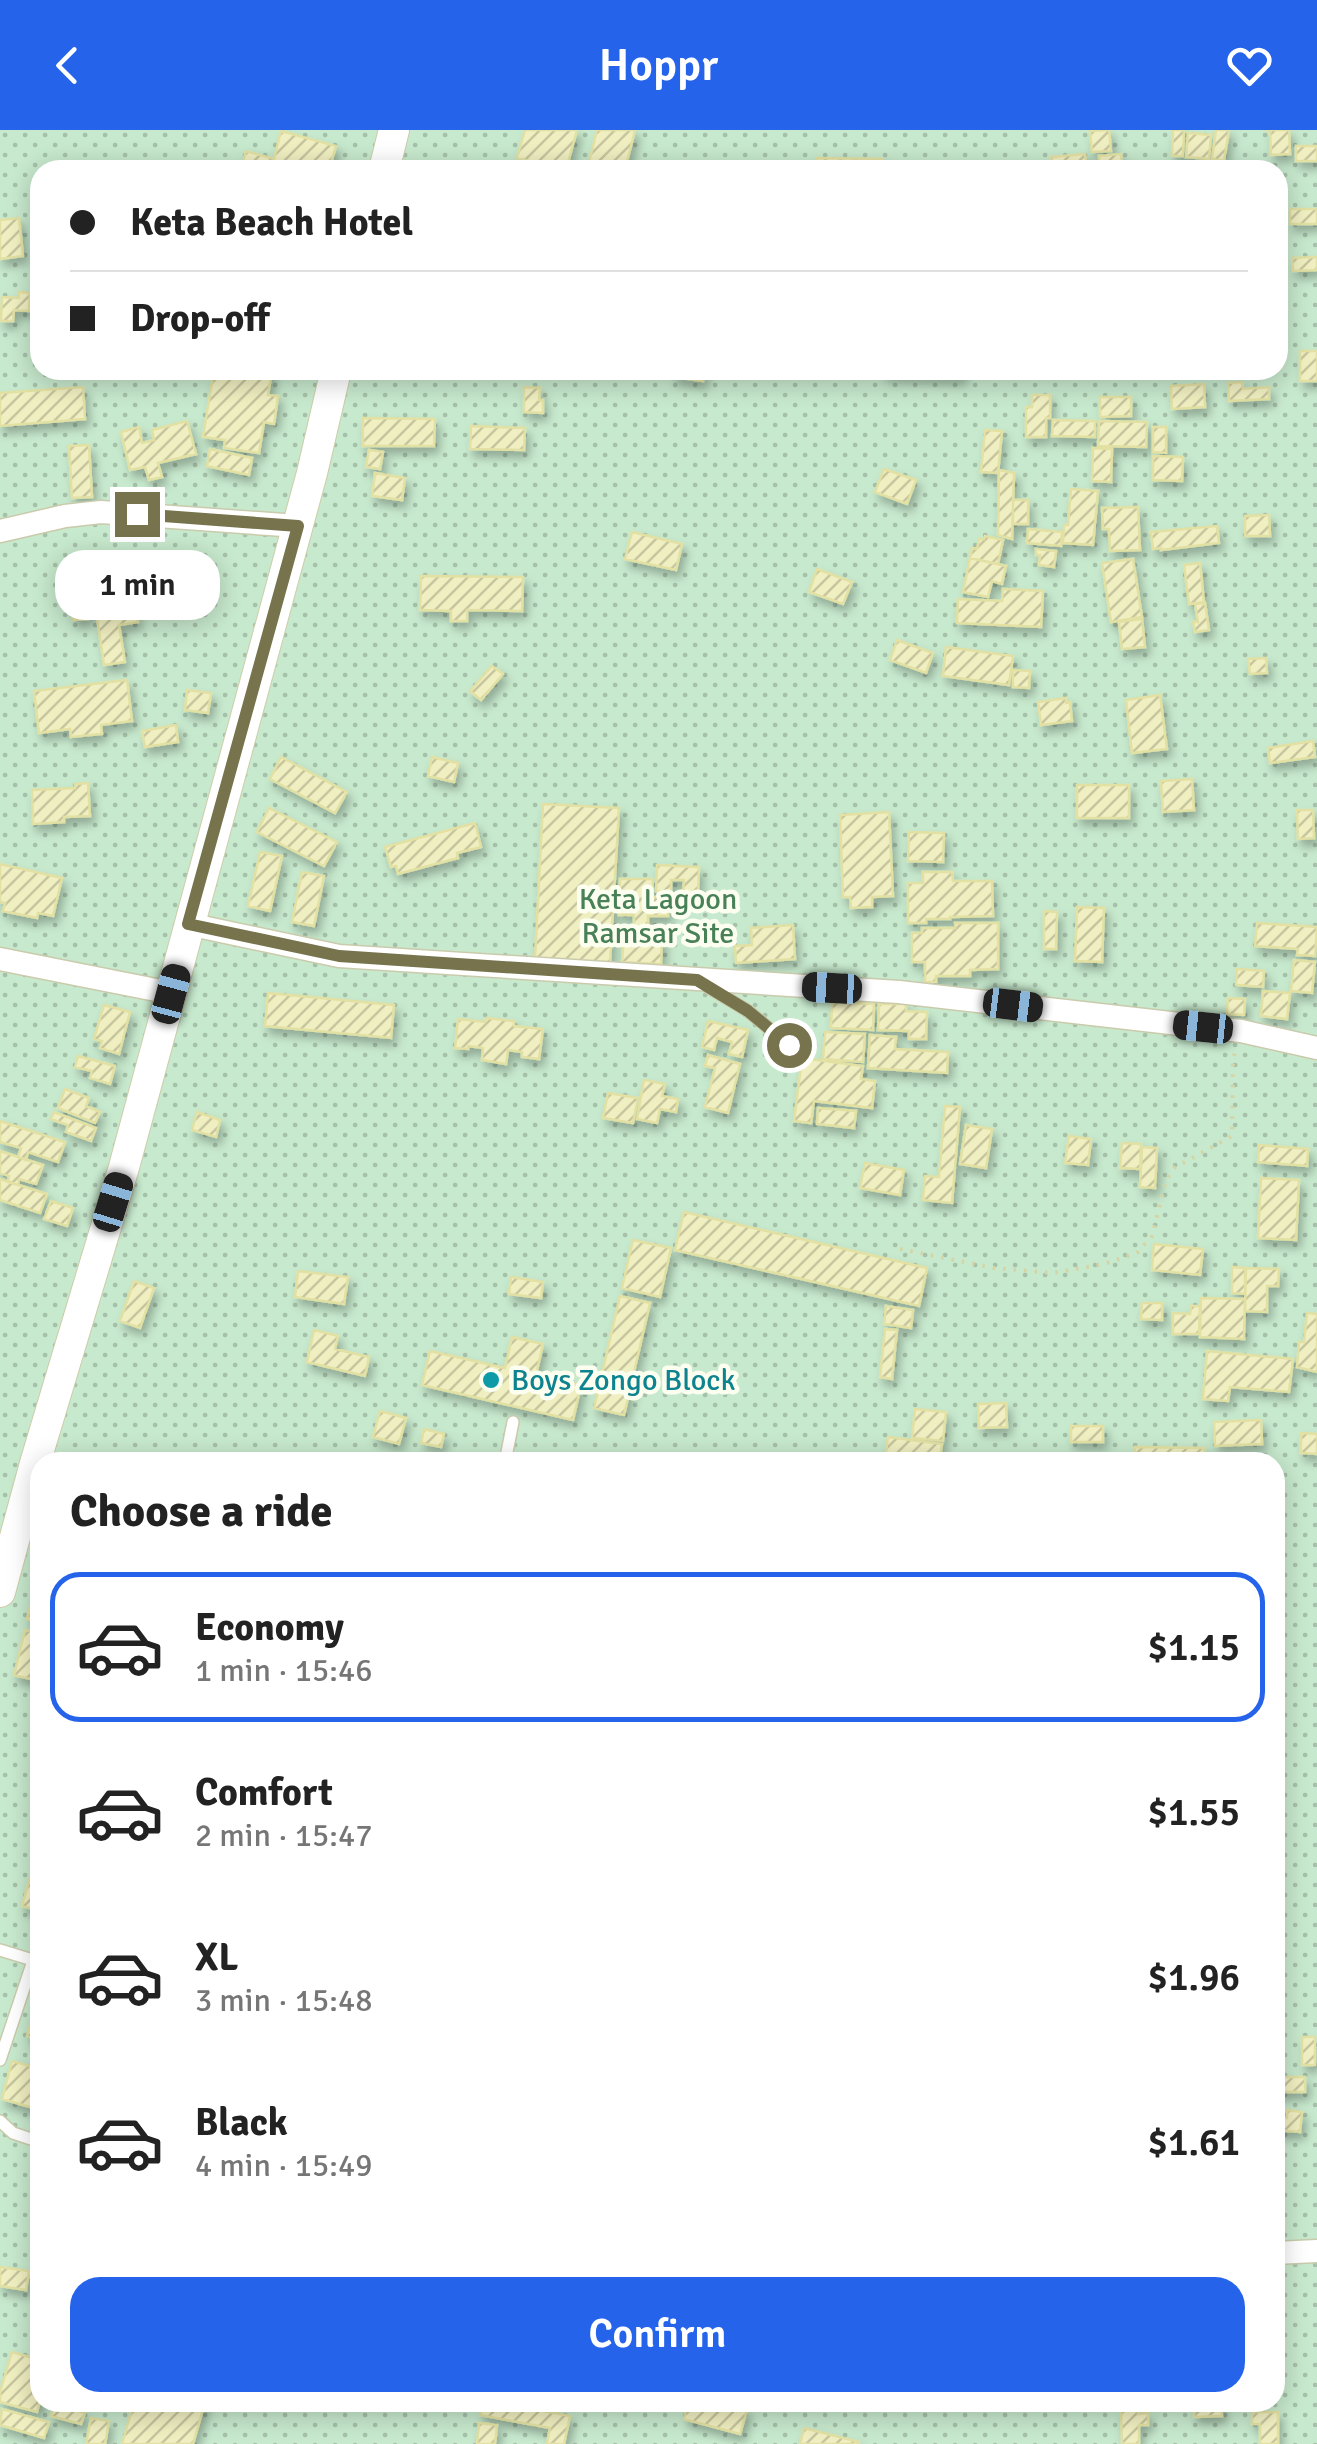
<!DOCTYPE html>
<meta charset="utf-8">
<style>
body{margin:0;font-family:Signika,sans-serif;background:#f6f6f6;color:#222;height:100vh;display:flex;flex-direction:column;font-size:38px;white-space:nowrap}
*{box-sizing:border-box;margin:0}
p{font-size:32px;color:#767676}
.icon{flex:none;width:55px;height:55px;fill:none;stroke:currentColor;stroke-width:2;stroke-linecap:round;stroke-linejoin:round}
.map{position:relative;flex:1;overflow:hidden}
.drawer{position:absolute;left:30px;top:1322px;width:1255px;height:960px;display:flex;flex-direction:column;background:#fff;border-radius:30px;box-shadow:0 5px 25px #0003}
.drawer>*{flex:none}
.banner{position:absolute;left:30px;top:30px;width:1258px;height:220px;border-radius:30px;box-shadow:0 5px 25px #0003;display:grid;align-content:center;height:220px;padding:0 40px;background:#fff}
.end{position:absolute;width:45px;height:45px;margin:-22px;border:12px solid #76734d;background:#fff;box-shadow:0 0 0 5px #fff}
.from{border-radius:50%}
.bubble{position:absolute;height:70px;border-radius:30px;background:#fff;box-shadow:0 5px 25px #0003;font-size:32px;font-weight:600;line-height:70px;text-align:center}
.car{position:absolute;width:30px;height:60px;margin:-30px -15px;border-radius:12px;box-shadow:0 0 8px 2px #0007;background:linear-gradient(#222 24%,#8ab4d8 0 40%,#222 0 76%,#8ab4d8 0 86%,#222 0)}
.banner b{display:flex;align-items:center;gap:35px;height:95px;font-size:38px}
.banner b+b{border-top:2px solid #e0e0e0}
.banner i{width:25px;height:25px;background:#222}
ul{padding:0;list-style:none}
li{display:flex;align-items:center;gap:30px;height:150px;margin:0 20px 15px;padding:0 20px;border:5px solid transparent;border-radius:30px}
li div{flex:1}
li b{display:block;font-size:38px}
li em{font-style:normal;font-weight:600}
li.on{border-color:#2563eb}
li>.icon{width:90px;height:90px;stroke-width:1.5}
h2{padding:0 40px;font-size:45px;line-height:120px}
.action{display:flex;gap:20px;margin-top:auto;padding:20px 40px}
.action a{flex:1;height:115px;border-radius:30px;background:#2563eb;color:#fff;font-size:40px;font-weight:600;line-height:115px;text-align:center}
header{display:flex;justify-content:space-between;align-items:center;height:130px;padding:0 40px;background:#2563eb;color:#fff;font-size:45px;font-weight:600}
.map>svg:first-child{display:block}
.park{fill:url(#park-dots);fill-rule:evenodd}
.building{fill:url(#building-hatch);stroke:#e2e0a2;stroke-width:2.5;filter:url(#shadow)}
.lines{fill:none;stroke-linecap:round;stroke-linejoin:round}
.lane-casing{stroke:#cacbac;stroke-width:14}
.street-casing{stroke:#cacbac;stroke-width:25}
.secondary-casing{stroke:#cdcdaa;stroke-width:32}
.path{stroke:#d6d4a4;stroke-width:4;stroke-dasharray:2.5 8;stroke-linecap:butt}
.lane{stroke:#fff;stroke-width:11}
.street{stroke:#fff;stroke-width:22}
.secondary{stroke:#fff;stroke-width:30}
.route{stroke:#76734d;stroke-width:12}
.culture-dot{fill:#0f9aa8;stroke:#fcfeef;stroke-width:4}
.labels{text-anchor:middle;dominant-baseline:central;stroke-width:9;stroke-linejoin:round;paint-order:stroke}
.park-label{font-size:30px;fill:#488158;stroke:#fcfeef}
.culture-label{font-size:30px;fill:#0d838f;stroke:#fcfeef;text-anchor:start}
</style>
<header><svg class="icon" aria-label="back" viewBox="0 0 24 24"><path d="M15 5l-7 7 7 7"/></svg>Hoppr<svg class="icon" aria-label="heart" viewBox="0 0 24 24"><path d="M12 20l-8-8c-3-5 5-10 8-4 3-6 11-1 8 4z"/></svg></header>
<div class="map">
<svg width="1317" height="2314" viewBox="0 0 1317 2314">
<defs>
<pattern id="park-dots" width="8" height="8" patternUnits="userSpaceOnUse" patternTransform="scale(2.5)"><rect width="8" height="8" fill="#c7e9cd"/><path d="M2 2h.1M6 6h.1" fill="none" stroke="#a6c1a9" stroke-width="1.8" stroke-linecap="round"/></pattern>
<pattern id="building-hatch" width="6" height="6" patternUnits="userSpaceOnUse" patternTransform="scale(2.5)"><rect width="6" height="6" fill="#f0efc1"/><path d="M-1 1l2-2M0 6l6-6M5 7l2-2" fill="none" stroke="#c7c69f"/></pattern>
<filter id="shadow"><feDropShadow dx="4" dy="7" stdDeviation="5" flood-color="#0004"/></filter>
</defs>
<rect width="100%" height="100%" fill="#f8fce9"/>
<path class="park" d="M 0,0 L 1317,0 L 1317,2314 L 0,2314 ZM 40,40 L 1278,40 L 1278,240 L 40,240 ZM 40,1332 L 1275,1332 L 1275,2272 L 40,2272 Z"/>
<path class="building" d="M 525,0 L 577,0 L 566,40 L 517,28 Z
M 597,0 L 635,0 L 625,40 L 603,40 L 588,36 Z
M 1109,0 L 1111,21 L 1092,22 L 1090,1 Z
M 1173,0 L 1184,0 L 1183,26 L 1172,26 Z
M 1216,0 L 1229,0 L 1224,31 L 1212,29 Z
M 1289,0 L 1290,24 L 1271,25 L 1270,1 L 1266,0 Z
M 281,1 L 336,16 L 329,40 L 241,40 L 246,21 L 274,29 Z
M 1188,3 L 1211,5 L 1209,29 L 1186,27 Z
M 1296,16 L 1317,16 L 1317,31 L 1296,31 Z
M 1085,24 L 1087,40 L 1076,40 L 1075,37 L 1052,39 L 1051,27 Z
M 1121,24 L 1122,38 L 1100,40 L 1099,26 Z
M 817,28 L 882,29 L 881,40 L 816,40 Z
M 1290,79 L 1317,79 L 1317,94 L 1290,94 Z
M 19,88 L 23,126 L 0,129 L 0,90 Z
M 1317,127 L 1317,140 L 1293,141 L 1292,128 Z
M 19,162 L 30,163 L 29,181 L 14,180 L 13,191 L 1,191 L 2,167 L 19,168 Z
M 1300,221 L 1317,221 L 1317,251 L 1300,251 Z
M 214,240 L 272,240 L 268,265 L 278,266 L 274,294 L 264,292 L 259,323 L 224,318 L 225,310 L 203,307 Z
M 674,240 L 704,240 L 703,251 L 673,247 Z
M 883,240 L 962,240 L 962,247 L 883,244 Z
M 1242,252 L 1243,259 L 1269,257 L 1269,269 L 1229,271 L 1228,253 Z
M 1204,254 L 1205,277 L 1172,279 L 1171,256 Z
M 83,257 L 85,289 L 0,296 L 0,263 Z
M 524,257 L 540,258 L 539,270 L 543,270 L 543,283 L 524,282 Z
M 1032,265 L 1050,265 L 1050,288 L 1046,288 L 1046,307 L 1026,307 L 1026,277 L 1032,277 Z
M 1100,267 L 1131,267 L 1131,286 L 1100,287 Z
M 363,288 L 435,289 L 434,316 L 363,316 Z
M 1053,290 L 1095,291 L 1095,307 L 1052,306 Z
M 187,291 L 196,324 L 158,333 L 162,347 L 149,350 L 145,337 L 130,340 L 121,302 L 139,297 L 142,313 L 154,310 L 152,300 Z
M 1099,291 L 1147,292 L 1146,317 L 1098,316 Z
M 471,296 L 525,298 L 524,320 L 470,319 Z
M 1153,297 L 1166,297 L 1166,323 L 1153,322 Z
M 985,300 L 1002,301 L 998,343 L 981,342 Z
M 89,315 L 92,367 L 72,368 L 69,316 Z
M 1093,318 L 1112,319 L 1111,352 L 1092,351 Z
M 210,319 L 252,328 L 249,345 L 207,336 Z
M 369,320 L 383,322 L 380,339 L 366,337 Z
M 1153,326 L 1183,327 L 1182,351 L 1153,350 Z
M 884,339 L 916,350 L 907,374 L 875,362 Z
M 999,340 L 1014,343 L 1012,409 L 998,405 Z
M 375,343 L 405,348 L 402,370 L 372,366 Z
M 1071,359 L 1098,361 L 1093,415 L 1063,413 L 1064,395 L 1068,395 Z
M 1013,370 L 1028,370 L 1028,394 L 1013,394 Z
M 1138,377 L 1140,420 L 1110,421 L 1109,399 L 1103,399 L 1102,378 Z
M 1269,385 L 1270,406 L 1245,406 L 1245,386 Z
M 1217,396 L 1219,413 L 1161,420 L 1161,418 L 1153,419 L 1151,402 Z
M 1028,399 L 1062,402 L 1061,416 L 1027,413 Z
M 632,402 L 682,414 L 676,440 L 625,429 Z
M 985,406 L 1003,410 L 998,434 L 970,428 L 972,418 L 977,419 L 979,409 L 984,409 Z
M 1036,419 L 1056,421 L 1054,437 L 1039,435 L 1040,425 L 1036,425 Z
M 970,428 L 1006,436 L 1002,454 L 992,451 L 988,467 L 963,462 Z
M 1133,429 L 1142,487 L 1111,492 L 1102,433 Z
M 1200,433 L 1204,472 L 1189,474 L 1184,435 Z
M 817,439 L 852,452 L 843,474 L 809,462 Z
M 134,440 L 137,474 L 87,479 L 88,489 L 73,490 L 71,458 L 108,454 L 107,442 Z
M 421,446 L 523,447 L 522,481 L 467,480 L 467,491 L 451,491 L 451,481 L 420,480 Z
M 1003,459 L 1043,461 L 1041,497 L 957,493 L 958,469 L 1002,471 Z
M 1205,473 L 1209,500 L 1195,502 L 1193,492 L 1198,492 L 1195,474 Z
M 136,481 L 138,492 L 119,495 L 125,532 L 104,535 L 97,488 Z
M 1142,489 L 1145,517 L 1122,519 L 1119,492 Z
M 897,510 L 933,523 L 926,543 L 890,530 Z
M 946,517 L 1013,526 L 1009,555 L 943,546 Z
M 1266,528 L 1267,543 L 1250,544 L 1248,529 Z
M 492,536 L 503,544 L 481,570 L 470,561 Z
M 1013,540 L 1030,541 L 1029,558 L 1013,557 Z
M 127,550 L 132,591 L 101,595 L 102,604 L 71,607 L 70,599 L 39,603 L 34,561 Z
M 187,560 L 211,563 L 208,583 L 185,580 Z
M 1160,565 L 1167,619 L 1132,623 L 1126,570 Z
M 1066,568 L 1066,573 L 1070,572 L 1072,591 L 1041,595 L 1038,572 Z
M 176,595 L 178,612 L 145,617 L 142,601 Z
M 1313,611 L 1315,627 L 1270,633 L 1268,618 Z
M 281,627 L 347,662 L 335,683 L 270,649 Z
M 432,627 L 458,633 L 454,652 L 428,646 Z
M 1192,649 L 1194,680 L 1163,682 L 1161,651 Z
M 88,653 L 90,686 L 64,687 L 64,692 L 33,694 L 32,660 L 75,658 L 75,654 Z
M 1077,655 L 1129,655 L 1129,688 L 1077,688 Z
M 543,674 L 619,678 L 610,833 L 535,829 Z
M 269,678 L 337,712 L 324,736 L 257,702 Z
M 1297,680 L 1313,680 L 1314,708 L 1298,709 Z
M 889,682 L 893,766 L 872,767 L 872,777 L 851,778 L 850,767 L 843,767 L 840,685 Z
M 475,693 L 481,717 L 457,723 L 458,728 L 398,744 L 396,736 L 391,737 L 385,717 Z
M 909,702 L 944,703 L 943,732 L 908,731 Z
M 260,722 L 282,726 L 270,781 L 248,776 Z
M 0,734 L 62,748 L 53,786 L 38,783 L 37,788 L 3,781 L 5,773 L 0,772 Z
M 657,735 L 699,737 L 698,763 L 683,762 L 684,750 L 671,750 L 671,762 L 656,761 Z
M 302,742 L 324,746 L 314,796 L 292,792 Z
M 923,742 L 952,742 L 953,751 L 992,751 L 993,786 L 950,787 L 950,789 L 926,789 L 926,793 L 908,793 L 908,753 L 923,753 Z
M 620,749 L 653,749 L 652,767 L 668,767 L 668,786 L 648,786 L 648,797 L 634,797 L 634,785 L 619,785 Z
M 1077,777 L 1104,778 L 1102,832 L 1075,831 Z
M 1044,781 L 1057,782 L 1056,819 L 1044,819 Z
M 955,793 L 998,793 L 998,839 L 970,840 L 970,846 L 936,846 L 936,852 L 925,852 L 925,832 L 912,832 L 912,803 L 922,803 L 922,798 L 955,798 Z
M 1257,793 L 1317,797 L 1315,826 L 1297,825 L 1298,819 L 1255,816 Z
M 793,795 L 795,829 L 736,833 L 735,816 L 752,815 L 751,798 Z
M 624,805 L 662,807 L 661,834 L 622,832 Z
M 1294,830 L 1315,832 L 1312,863 L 1291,861 Z
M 1237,839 L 1264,841 L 1263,857 L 1236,855 Z
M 1263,861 L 1290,863 L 1287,889 L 1261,886 Z
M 268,863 L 394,875 L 391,908 L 265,896 Z
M 1228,868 L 1245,869 L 1244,885 L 1227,884 Z
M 832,872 L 874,874 L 873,900 L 831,898 Z
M 879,874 L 906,874 L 906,881 L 927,882 L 926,909 L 909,909 L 909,901 L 878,900 Z
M 104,875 L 130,882 L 119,924 L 100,918 L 102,911 L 94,909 Z
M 486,888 L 514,891 L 514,896 L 543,899 L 539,929 L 522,927 L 522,922 L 508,920 L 506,934 L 482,930 L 483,918 L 468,916 L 468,919 L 455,918 L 458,889 L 485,892 Z
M 708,891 L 748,900 L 742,927 L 729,924 L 732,912 L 717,908 L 714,920 L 702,917 Z
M 825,902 L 865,904 L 863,932 L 823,929 Z
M 870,905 L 896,907 L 895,919 L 948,922 L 947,943 L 868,938 Z
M 708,925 L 740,934 L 728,983 L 705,977 L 715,938 L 705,936 Z
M 78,926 L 115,936 L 110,954 L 90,948 L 92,941 L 75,937 Z
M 802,928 L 863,936 L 861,949 L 875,951 L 872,978 L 814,971 L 811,993 L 794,991 Z
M 644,950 L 665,954 L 662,966 L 678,969 L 676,982 L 660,979 L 657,993 L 637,989 Z
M 65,959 L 89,968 L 86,976 L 100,982 L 95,993 L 58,978 Z
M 608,963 L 638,968 L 633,993 L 603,988 Z
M 945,976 L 960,977 L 952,1073 L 923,1070 L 925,1046 L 939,1047 Z
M 818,978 L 856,981 L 854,998 L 817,994 Z
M 54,982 L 96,998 L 91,1011 L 66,1002 L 68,995 L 51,989 Z
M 197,982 L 220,990 L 216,1007 L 192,1000 Z
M 0,991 L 65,1012 L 58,1032 L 28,1022 L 26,1030 L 18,1027 L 21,1018 L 0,1012 Z
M 966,995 L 992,999 L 986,1038 L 960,1034 Z
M 1069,1006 L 1091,1009 L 1088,1035 L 1065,1033 Z
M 1122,1013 L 1141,1014 L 1140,1039 L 1120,1038 Z
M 1259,1015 L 1308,1019 L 1307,1036 L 1258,1032 Z
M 1142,1017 L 1157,1018 L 1155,1058 L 1140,1057 Z
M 0,1021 L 43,1035 L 36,1054 L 19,1049 L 18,1055 L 8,1052 L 9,1046 L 0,1043 Z
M 865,1033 L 904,1040 L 900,1065 L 860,1058 Z
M 1261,1048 L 1299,1050 L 1296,1110 L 1258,1108 Z
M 0,1049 L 47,1064 L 40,1083 L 0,1070 Z
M 51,1071 L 73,1078 L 67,1096 L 44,1089 Z
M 684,1082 L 927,1138 L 919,1176 L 675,1120 Z
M 633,1110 L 671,1118 L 660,1167 L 622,1158 Z
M 1154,1114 L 1203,1119 L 1200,1145 L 1152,1140 Z
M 1232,1137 L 1245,1138 L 1245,1164 L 1232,1163 Z
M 1246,1138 L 1279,1139 L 1278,1156 L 1267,1156 L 1267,1182 L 1245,1181 Z
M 298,1141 L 348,1147 L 344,1174 L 295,1167 Z
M 511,1147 L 543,1152 L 541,1168 L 509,1164 Z
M 134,1151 L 154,1158 L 140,1198 L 120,1191 Z
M 620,1166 L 650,1173 L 624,1285 L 594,1278 Z
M 1201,1168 L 1245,1169 L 1244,1209 L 1200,1207 Z
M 1142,1173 L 1162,1173 L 1162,1190 L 1141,1189 Z
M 886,1176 L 913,1180 L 911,1198 L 884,1194 Z
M 1191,1176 L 1200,1176 L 1199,1204 L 1173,1204 L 1173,1183 L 1190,1184 Z
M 1307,1183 L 1317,1184 L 1317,1242 L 1297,1237 L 1299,1212 L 1304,1212 Z
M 885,1199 L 897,1200 L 892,1249 L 880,1247 Z
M 314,1200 L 338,1206 L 335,1219 L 369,1227 L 365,1246 L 307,1232 Z
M 512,1207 L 543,1214 L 536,1245 L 581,1255 L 573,1290 L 422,1255 L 430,1221 L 505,1238 Z
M 1207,1221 L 1293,1229 L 1289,1262 L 1230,1257 L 1228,1271 L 1203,1269 Z
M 1006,1273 L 1007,1297 L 979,1298 L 978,1274 Z
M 915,1279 L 946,1282 L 943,1311 L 912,1308 Z
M 380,1281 L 406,1288 L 399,1314 L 373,1307 Z
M 1261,1290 L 1262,1314 L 1215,1316 L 1214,1292 Z
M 1071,1296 L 1103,1296 L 1103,1312 L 1071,1312 Z
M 424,1299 L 444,1304 L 441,1317 L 421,1313 Z
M 1301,1303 L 1317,1304 L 1317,1324 L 1301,1323 Z
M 888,1307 L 942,1314 L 939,1332 L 885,1331 Z
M 1135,1317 L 1204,1318 L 1204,1332 L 1135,1332 Z
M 38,1444 L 40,1444 L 40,1493 L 27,1489 Z
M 25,1500 L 40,1503 L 40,1529 L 35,1550 L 14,1545 Z
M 31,1744 L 40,1746 L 40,1781 L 22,1776 Z
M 40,1860 L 40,1910 L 27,1906 Z
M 1302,1907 L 1315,1907 L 1315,1935 L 1302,1935 Z
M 12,1931 L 40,1939 L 40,1980 L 2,1969 Z
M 1275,1947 L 1305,1947 L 1305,1962 L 1275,1962 Z
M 1287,1980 L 1302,1982 L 1300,2002 L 1275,2000 L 1275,1987 L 1287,1988 Z
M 0,2137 L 29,2141 L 26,2160 L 0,2156 Z
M 12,2222 L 40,2230 L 40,2271 L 37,2282 L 0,2272 L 0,2262 Z
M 134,2272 L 205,2272 L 193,2314 L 122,2314 Z
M 483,2272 L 496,2272 L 570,2286 L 564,2314 L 547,2314 L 550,2298 L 480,2285 Z
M 688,2272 L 731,2272 L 730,2276 L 747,2280 L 740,2304 L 684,2289 Z
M 1194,2272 L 1221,2272 L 1222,2286 L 1194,2287 Z
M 54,2274 L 85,2283 L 81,2294 L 51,2286 Z
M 1121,2278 L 1138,2278 L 1138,2284 L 1148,2283 L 1148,2295 L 1139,2295 L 1139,2314 L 1122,2314 Z
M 2,2279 L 49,2292 L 44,2308 L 0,2295 Z
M 1252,2282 L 1278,2282 L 1278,2314 L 1260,2314 L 1260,2294 L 1252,2294 Z
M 91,2288 L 109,2291 L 105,2314 L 86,2314 Z
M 479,2293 L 497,2295 L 495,2314 L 477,2314 Z
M 804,2298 L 859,2312 L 859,2314 L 800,2314 Z"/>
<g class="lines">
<g class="lane-casing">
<path id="lane" d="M 705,855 L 748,881 L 789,915
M 505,1332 L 513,1292
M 0,1820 L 39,1832
M 0,1930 L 33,1831
M 0,1991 L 13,2003 L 40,2012"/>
</g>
<g class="street-casing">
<path id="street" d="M 0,401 L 65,386 L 101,382 L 298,396
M 188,794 L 339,826 L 899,862 L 1241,901 L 1317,918
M 0,829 L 171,863
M 1275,2123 L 1317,2121"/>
</g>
<g class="secondary-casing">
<path id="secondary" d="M 384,40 L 394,0
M 0,1462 L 36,1330 L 124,1037 L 312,343 L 336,240"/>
</g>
<path class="path" d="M 900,1119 L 994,1138 L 1053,1143 L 1104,1134 L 1137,1123 L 1152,1106 L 1166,1050 L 1174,1038 L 1232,1006 L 1233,929 L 1236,919"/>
<use href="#lane" class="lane"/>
<use href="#street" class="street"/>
<use href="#secondary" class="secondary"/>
</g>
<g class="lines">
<path class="route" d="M 137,384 L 298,396 L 188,794 L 339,826 L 697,850 L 748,881 L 789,915"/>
</g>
<circle class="culture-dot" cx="491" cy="1250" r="10"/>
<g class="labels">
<g class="park-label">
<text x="658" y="769">Keta Lagoon<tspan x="658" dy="34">Ramsar Site</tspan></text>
</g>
<g class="culture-label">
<text x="511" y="1250">Boys Zongo Block</text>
</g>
</g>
</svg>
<i class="end from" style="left:789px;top:915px"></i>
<i class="end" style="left:137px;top:384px"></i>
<div class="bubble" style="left:55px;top:420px;width:165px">1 min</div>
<i class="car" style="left:832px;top:858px;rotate:273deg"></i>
<i class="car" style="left:171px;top:864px;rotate:15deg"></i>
<i class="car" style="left:1013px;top:875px;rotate:97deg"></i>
<i class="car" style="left:1203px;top:897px;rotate:276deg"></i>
<i class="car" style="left:113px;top:1072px;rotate:17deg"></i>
<div class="banner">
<b><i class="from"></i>Keta Beach Hotel</b>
<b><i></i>Drop-off</b>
</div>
<section class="drawer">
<h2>Choose a ride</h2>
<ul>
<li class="on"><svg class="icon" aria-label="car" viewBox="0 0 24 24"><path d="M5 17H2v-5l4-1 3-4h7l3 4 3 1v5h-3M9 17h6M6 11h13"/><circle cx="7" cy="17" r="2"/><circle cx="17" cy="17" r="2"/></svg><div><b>Economy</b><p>1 min · 15:46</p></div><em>$1.15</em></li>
<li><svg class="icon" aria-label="car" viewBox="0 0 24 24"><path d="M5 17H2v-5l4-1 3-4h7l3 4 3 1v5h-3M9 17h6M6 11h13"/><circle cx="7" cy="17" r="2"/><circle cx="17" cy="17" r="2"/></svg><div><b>Comfort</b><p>2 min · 15:47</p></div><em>$1.55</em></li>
<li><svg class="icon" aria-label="car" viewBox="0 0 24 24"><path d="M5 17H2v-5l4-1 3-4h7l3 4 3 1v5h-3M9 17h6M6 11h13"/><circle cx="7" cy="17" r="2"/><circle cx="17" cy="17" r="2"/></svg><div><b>XL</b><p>3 min · 15:48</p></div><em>$1.96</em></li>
<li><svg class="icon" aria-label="car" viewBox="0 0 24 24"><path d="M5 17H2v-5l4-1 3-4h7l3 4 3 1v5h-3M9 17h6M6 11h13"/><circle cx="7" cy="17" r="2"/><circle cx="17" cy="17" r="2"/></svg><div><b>Black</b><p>4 min · 15:49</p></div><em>$1.61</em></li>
</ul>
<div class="action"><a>Confirm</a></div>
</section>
</div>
